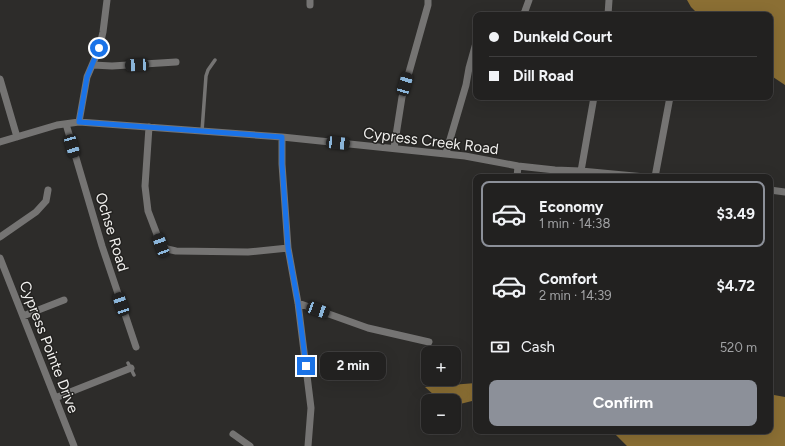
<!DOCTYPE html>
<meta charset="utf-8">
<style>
body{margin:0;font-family:Figtree,sans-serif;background:#2e2e2d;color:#f1f3f6;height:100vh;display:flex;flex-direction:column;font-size:15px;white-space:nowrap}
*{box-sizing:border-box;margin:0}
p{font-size:13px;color:#a2a3a5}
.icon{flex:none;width:22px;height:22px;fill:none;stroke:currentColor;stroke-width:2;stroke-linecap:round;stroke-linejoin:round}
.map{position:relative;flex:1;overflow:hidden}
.sheet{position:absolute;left:473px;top:174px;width:300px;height:260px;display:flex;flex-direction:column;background:#222120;border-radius:8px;box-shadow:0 4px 16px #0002,0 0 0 1px #3f3e3e}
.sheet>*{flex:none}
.guide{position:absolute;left:473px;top:12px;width:300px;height:88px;border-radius:8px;box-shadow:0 4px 16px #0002,0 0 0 1px #3f3e3e;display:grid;align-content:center;height:88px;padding:0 16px;background:#222120}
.buttons{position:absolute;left:421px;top:346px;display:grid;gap:8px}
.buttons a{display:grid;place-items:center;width:40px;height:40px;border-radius:8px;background:#222120;box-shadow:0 4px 16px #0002,0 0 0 1px #3f3e3e;font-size:20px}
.end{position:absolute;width:18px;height:18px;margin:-9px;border:5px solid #1a73e8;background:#fff;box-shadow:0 0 0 2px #fff}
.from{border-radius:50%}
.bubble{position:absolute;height:28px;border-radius:8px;background:#222120;box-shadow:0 4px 16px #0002,0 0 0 1px #3f3e3e;font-size:13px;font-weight:700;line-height:28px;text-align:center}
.car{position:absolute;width:12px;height:24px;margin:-12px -6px;border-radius:5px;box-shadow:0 0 3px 1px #0007;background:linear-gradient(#222 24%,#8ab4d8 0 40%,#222 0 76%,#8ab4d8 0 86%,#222 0)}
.guide b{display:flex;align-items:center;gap:14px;height:38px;font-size:15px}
.guide b+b{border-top:1px solid #3f3e3e}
.guide i{width:10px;height:10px;background:#f1f3f6}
ul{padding:7px 0 0;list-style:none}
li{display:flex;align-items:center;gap:12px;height:66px;margin:0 8px 6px;padding:0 8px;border:2px solid transparent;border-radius:8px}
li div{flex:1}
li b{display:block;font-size:15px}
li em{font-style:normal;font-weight:700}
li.current{border-color:#8c9099}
li>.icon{width:36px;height:36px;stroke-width:1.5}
.pay{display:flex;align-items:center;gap:10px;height:44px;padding:0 16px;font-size:15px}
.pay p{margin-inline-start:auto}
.primary-button{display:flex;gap:8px;margin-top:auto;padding:8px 16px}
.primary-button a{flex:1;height:46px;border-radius:8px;background:#8c9099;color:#fff;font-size:16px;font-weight:700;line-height:46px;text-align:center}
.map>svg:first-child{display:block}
.water{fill:#8b6f34}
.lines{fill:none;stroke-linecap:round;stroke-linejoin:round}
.lane{stroke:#757473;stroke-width:3.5}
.street{stroke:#757473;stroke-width:7}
.route{stroke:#1a73e8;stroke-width:5}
.labels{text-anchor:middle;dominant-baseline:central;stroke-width:3;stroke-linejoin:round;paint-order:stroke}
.street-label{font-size:15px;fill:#f1f0ee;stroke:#232220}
</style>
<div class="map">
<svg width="785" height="446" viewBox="0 0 785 446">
<rect width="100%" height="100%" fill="#2d2c2a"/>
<path class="water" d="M 687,0 L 785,0 L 785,85 L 770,75 L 770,15 L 699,15 L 691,7 Z
M 476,383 L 476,400 L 460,404 L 434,395 L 425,387 Z
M 770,389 L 773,390 L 774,395 L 785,397 L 785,446 L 627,446 L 612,431 L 770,431 Z"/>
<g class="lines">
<path class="lane" d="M 202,131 L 206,76 L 208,70 L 215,60
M 128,363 L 134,375"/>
<path class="street" d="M 310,0 L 310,5
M 523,15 L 525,11 L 529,0
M 608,15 L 609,0
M 93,65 L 112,66 L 176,62
M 0,79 L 17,137
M 79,122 L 87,77 L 99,49 L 103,32 L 107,0
M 66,124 L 102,246 L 136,347
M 149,127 L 145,186 L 148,211 L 161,245 L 167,249 L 176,251 L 248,252 L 288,248
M 282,137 L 282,164 L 288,248 L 298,303 L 311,408 L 308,446
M 0,142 L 57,125 L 79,122 L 282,137 L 465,156 L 518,166 L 555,170 L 581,171 L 645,177
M 394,148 L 402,97 L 428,5 L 428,0
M 446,153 L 466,85 L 469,68 L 476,43
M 581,171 L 594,97
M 517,177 L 518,166
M 655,177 L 670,97
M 770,190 L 785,192
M 0,237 L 36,212 L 46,201 L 48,190
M 0,258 L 74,446
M 298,303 L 368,328 L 429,342
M 23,316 L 64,300
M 55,398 L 131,368
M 233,434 L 250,446"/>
</g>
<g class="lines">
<path class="route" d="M 99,48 L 87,77 L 79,122 L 282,137 L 282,164 L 288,248 L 298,303 L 306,366"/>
</g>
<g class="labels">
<g class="street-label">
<text transform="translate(431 141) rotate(7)">Cypress Creek Road</text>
<text transform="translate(112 232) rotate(73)">Ochse Road</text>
<text transform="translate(49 347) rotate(69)">Cypress Pointe Drive</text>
</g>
</g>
</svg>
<div class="buttons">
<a>+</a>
<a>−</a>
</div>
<i class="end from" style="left:99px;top:48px"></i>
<i class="end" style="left:306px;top:366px"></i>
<div class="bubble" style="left:320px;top:352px;width:66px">2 min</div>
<i class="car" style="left:137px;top:65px;rotate:267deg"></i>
<i class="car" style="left:405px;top:84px;rotate:16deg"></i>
<i class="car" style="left:338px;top:143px;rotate:96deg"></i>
<i class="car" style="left:72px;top:146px;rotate:164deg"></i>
<i class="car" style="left:161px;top:245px;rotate:340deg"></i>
<i class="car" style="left:121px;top:304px;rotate:341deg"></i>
<i class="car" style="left:318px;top:310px;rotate:110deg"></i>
<div class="guide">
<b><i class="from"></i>Dunkeld Court</b>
<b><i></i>Dill Road</b>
</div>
<section class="sheet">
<ul>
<li class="current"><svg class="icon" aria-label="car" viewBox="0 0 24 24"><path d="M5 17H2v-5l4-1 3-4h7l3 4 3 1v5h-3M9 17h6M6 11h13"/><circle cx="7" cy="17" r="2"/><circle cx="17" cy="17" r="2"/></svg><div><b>Economy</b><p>1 min · 14:38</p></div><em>$3.49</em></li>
<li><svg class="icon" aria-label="car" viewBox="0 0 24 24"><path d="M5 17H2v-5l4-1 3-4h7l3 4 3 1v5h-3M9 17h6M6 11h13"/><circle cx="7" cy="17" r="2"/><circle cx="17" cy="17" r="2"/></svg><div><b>Comfort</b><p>2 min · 14:39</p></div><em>$4.72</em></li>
</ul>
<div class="pay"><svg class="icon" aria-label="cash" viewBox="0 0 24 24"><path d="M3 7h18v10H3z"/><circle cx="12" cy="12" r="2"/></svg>Cash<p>520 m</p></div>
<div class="primary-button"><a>Confirm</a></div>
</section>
</div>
